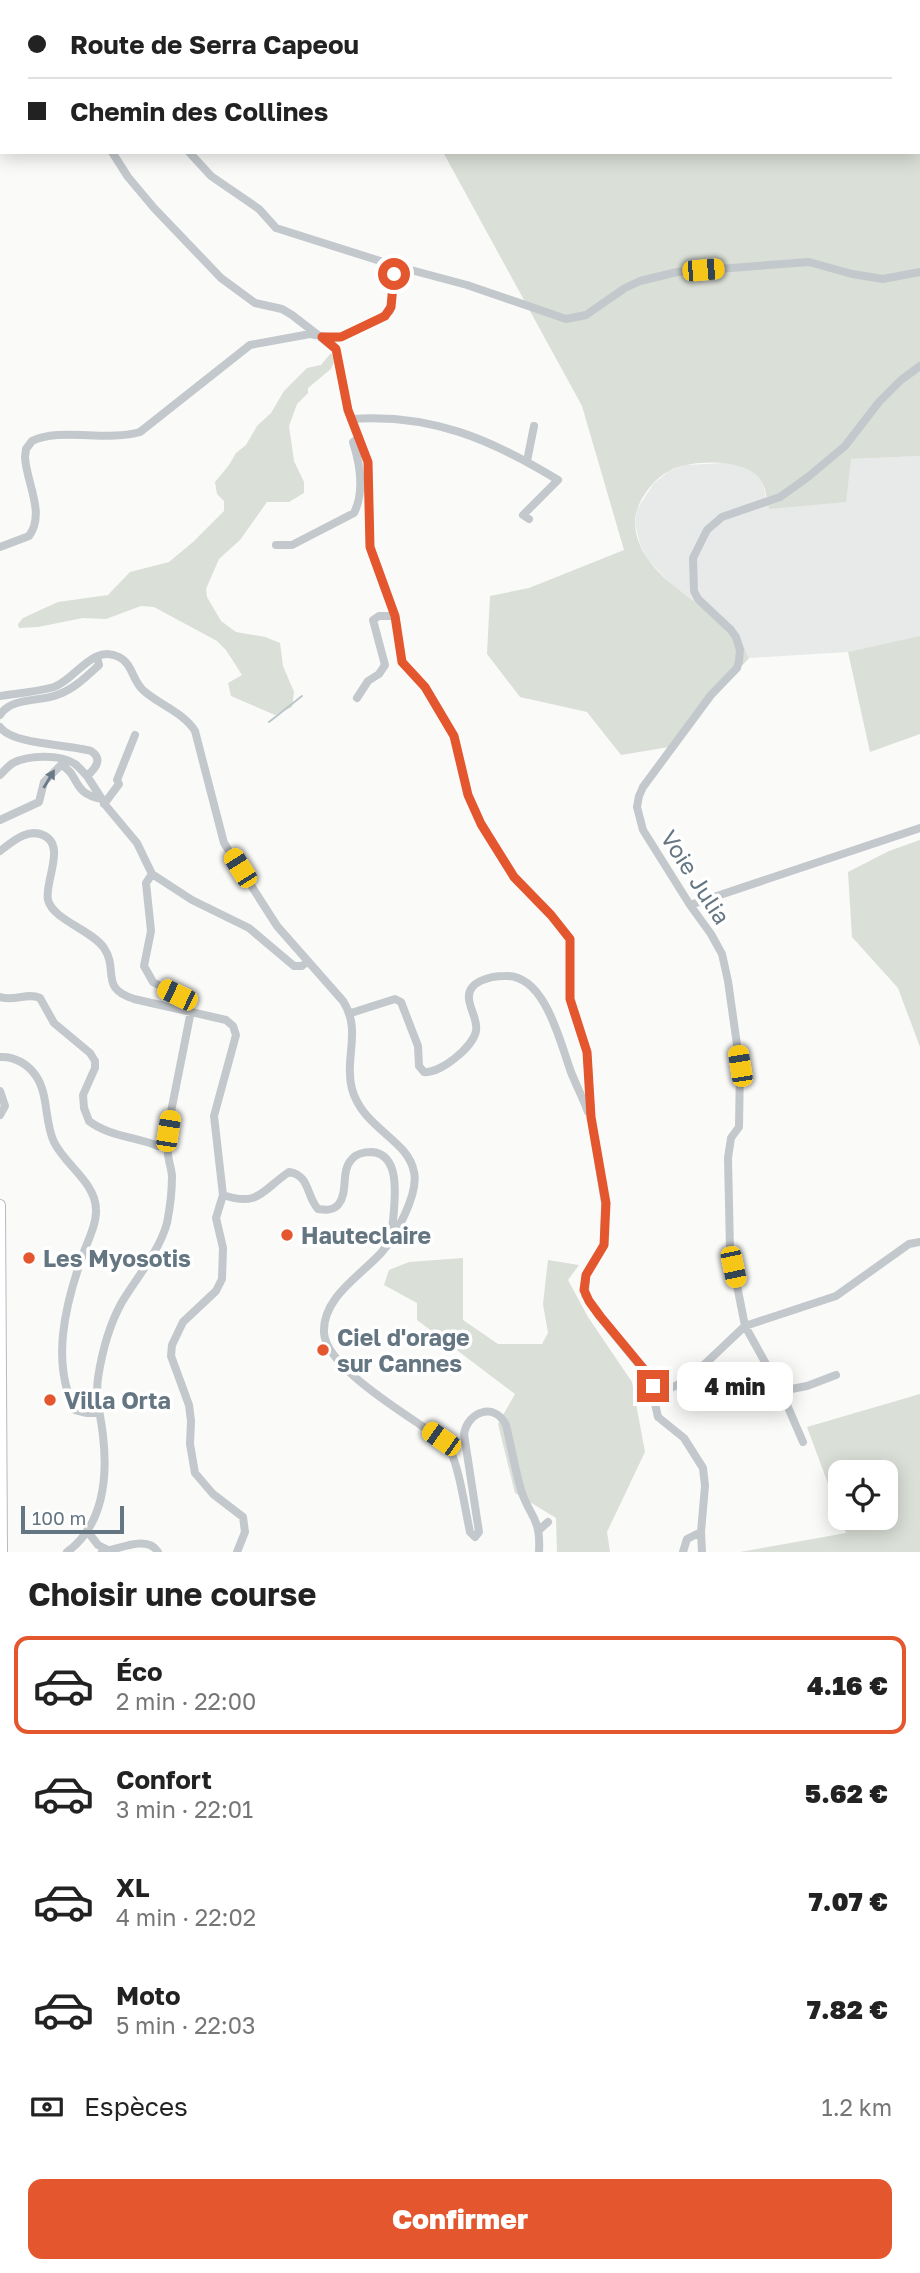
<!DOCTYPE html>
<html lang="fr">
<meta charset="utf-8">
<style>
body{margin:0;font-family:"Golos Text",sans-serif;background:#f6f6f6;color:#222;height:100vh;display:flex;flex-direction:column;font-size:26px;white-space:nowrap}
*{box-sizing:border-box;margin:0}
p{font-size:23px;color:#767676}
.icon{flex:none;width:38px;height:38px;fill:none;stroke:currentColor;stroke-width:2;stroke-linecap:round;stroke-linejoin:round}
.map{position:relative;height:1552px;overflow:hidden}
.side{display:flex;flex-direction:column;background:#fff;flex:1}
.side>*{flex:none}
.guide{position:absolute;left:0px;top:0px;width:920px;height:154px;box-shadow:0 4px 18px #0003;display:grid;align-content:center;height:154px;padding:0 28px;background:#fff}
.fabs{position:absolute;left:828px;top:1460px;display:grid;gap:14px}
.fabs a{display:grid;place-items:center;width:70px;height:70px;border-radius:14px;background:#fff;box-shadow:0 4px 18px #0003;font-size:35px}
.scale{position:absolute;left:21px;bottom:18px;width:103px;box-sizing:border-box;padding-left:7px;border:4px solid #657683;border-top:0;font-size:19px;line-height:24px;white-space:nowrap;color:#657683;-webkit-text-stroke:5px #fff;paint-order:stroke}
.end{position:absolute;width:32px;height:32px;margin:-16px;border:9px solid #e4572e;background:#fff;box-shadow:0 0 0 4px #fff}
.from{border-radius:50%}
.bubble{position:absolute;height:49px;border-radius:14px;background:#fff;box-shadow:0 4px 18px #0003;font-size:23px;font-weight:800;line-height:49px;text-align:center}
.car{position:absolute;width:21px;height:42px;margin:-21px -10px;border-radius:9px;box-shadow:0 0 5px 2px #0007;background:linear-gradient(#f5c518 24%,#345 0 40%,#f5c518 0 76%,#345 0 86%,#f5c518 0)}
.guide b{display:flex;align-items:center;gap:24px;height:66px;font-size:26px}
.guide b+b{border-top:2px solid #e0e0e0}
.guide i{width:18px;height:18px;background:#222}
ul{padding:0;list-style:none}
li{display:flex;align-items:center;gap:21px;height:98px;margin:0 14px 10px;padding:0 14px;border:4px solid transparent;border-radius:14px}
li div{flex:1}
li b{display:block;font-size:26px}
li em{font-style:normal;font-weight:800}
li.active{border-color:#e4572e}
li>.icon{width:63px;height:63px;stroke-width:1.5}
h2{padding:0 28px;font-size:32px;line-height:84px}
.pay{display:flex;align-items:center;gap:18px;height:77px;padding:0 28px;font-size:26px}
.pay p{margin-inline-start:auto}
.action{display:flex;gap:14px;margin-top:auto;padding:14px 28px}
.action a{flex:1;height:80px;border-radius:14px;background:#e4572e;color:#fff;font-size:28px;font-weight:800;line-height:80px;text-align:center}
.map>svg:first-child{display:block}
.built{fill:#e8e9e9}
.green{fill:#dadfd7}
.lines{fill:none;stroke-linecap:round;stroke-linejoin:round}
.stream{stroke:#bbc7cb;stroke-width:2}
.major-casing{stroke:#b5babe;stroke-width:12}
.minor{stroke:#c3c8cc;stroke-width:8}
.major{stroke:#fff;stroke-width:10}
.oneway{fill:#6a7a87}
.route{stroke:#e4572e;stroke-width:9}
.poi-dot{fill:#e4572e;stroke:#fff;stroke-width:2.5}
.labels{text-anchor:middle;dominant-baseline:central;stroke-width:7;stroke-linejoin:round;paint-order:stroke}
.street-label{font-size:23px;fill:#657683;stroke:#fff}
.poi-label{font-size:23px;font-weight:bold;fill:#657683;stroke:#fff;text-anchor:start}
</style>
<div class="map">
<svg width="920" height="1552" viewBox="0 0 920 1552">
<rect width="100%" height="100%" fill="#fafaf8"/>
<path class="built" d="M 920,456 L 920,636 L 918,637 L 848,652 L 749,658 L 736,632 L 673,586 L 648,560 L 640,544 L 635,523 L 637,509 L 654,483 L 669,471 L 685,465 L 724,463 L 741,466 L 754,472 L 762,480 L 769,509 L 851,459 Z"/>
<path class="green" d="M 305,0 L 920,0 L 920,456 L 851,459 L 846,502 L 769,509 C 767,500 766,486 760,479 C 745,458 690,459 669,471 C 653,479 634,504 635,523 C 636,565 682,592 712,614 C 720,620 732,626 737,634 C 742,641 745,650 749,658 L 669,747 L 621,755 L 587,712 L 520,697 L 487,654 L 490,596 L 529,588 L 624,550 L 582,406 L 443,152 L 919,152 L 919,2 Z
M 330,354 L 332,354 L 334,362 L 331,369 L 308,388 L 308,393 L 297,404 L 289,426 L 294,461 L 304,482 L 304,493 L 289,502 L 267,502 L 240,540 L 219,559 L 206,589 L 207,597 L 221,621 L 236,632 L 265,637 L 280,643 L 283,666 L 294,692 L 292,707 L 275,715 L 231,696 L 228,683 L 242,675 L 226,650 L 217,641 L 154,607 L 141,606 L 106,619 L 83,618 L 38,627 L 19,628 L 18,624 L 23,618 L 58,602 L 108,595 L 130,572 L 169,562 L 193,542 L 224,511 L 224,501 L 217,494 L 215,482 L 229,465 L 236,453 L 246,445 L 257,426 L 271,413 L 284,391 L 307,368 L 321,365 Z
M 920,636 L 920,734 L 870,752 L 848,652 Z
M 920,840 L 920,1047 L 898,988 L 852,937 L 848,872 L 889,851 Z
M 463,1258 L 463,1320 L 498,1344 L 542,1344 L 548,1333 L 543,1304 L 548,1260 L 579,1265 L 568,1280 L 588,1317 L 632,1382 L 645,1452 L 607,1532 L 610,1552 L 557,1552 L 556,1518 L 515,1493 L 498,1424 L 515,1394 L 417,1320 L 417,1303 L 384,1285 L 389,1270 L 409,1262 Z
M 920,1394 L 920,1552 L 740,1552 L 846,1533 L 840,1517 L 886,1517 L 886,1472 L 840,1472 L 840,1516 L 807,1427 Z"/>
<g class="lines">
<path class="stream" d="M 269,722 L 302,696"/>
<g class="major-casing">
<path id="major" d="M 0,1205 L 2,1552"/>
</g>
<path class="minor" d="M 51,0 L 52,2
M 241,0 L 242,2
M 156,2 L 157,0
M 250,2 L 251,0
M 112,152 L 128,177 L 154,208 L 221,278 L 255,303 L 282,309 L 292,315 L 336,349 L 348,410 L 368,462 L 370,547 L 395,616 L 402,662 L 424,686 L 454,736 L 468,795 L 481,824 L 514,877 L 551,915 L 570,939 L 570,999 L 587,1052 L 591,1117 L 605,1203 L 604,1245 L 586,1275 L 585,1295 L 599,1316 L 649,1377 L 658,1417 L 684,1438 L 703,1468 L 705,1486 L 701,1532 L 702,1552
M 189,152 L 211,176 L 259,209 L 276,228 L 396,266 L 467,285 L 566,319 L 586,315 L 625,288 L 640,281 L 677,272 L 809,262 L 852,274 L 883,279 L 920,272
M 351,419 C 430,413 491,439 558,480 L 523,515 L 529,519
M 527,461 L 534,426
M 276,545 L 292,545 L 354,513 C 365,491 360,464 353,442 L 359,438
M 0,547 L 29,536 C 46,513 26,482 25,457 L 26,449 L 32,441 C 59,427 107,442 140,432 L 250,345 L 310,334 L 331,338 L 341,337 L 379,319 L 390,311 L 396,266
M 0,696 C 18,693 37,692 54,687 C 75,680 93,643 119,657 C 133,664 132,681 144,691 C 160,705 184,713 195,731 L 224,843 L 277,926 L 343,1001 C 362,1030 344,1058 352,1089 C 363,1129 408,1139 414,1172 C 419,1194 395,1237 381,1253 C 360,1276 322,1298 324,1333 C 326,1365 396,1408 422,1426 C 430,1431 441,1437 447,1445 C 459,1462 465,1510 470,1532 L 475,1537
M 357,698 L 368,681 L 379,674 L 385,665 L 373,620 L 379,616 L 395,616
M 0,715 C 11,697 39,702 57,695 C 74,689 86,677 99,665 L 97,657
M 0,727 C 13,745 68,744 91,751 C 103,759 96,768 87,776 C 83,772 79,767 75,764 C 60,754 29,755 13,763 C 8,766 4,771 0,775
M 87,776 L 107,807 L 137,843 L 152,874 L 192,900 L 249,928 L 294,966 L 302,966 L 307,962
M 104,804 L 119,784 L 117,780 L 135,735
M 0,820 L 39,802 L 44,782 L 61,765 C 81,775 70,793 102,799
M 0,851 C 12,842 27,828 43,835 C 67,845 44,882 48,900 C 53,920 92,930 104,948 C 119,970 99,988 134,999 L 226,1020 L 233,1026 L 236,1035 L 214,1116 L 223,1195 L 216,1218 L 223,1248 L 222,1279 L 216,1291 L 183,1322 L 172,1345 L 171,1356 L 189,1405 L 191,1421 L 190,1444 L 195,1473 L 213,1494 L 243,1517 L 245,1532 L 237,1552
M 152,874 L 146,883 L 151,931 L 144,966 L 153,982 L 177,995 L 190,1010
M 690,905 L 920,828
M 0,997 C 14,1002 27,992 40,998 L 54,1023 L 90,1053 L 95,1061 L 95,1068 L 83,1095 L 84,1108 L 89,1121 C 108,1136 136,1137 158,1146
M 351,1013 L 395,999 L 401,1002 L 418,1046 L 419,1066 L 424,1072 C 440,1074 473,1047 476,1031 C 478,1020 470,1010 469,999 C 467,981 491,976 505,976 C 545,974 560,1042 571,1072 C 576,1085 583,1098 588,1112
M 0,1057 C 14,1056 28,1064 36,1076 C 49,1095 44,1121 54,1142 C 65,1165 95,1182 96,1209 C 97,1225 86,1244 81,1260 C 65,1306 51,1363 75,1410 L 87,1413 L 99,1413
M 0,1091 L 5,1106 L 0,1115
M 165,1142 L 191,1011
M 223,1195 C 259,1207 261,1191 289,1172 C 310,1175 306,1196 318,1209 C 325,1210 332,1211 338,1205 C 349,1192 340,1171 352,1159 C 356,1154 365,1152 372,1152 C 405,1155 393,1210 392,1233
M 836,1375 L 807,1386 L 781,1391 L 745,1326 L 730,1250 L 728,1158 L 731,1138 L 739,1127 L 740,1066 L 728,981 L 722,954 L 711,934 L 690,905 L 643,830 L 637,807 L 639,796 L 643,787 L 711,695 L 737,668 L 739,661 L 740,650 L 736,637 L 731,630 L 698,599 L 694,591 L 693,558 L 707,530 L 722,517 L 780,497 L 808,477 L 845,446 L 879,402 L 901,380 L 920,366
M 653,1386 L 662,1385 L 667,1389 L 663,1397 L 654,1400
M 667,1390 L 689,1379 L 745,1326 L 836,1296 L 909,1244 L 920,1242
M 781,1391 L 803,1442
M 539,1530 L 548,1522
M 88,1532 L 98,1545 L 110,1551
M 475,1537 L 479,1532 L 464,1434 C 468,1411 495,1402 506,1425 C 511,1446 515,1469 521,1490 C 530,1518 541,1517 539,1552
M 67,1552 C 103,1526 108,1478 103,1436 C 101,1416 95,1398 98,1378 C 102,1352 109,1325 122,1302 C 137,1277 159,1252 167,1223 C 170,1208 172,1191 172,1176 C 171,1164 166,1156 168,1146 L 165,1142
M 102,1552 C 118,1550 147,1534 158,1552
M 683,1552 L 687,1539 L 701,1532"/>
<use href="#major" class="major"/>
</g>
<defs><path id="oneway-solid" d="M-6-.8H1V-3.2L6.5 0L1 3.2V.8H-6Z" transform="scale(1.75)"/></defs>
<use class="oneway" href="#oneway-solid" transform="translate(49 779) rotate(-59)"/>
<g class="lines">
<path class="route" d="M 394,274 L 391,307 L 385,316 L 341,337 L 322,337 L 336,349 L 348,410 L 368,462 L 370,547 L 395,616 L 402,662 L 425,687 L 454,736 L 468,795 L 481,824 L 514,877 L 551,915 L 570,939 L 570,999 L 587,1052 L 591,1117 L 606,1203 L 604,1245 L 586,1275 L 584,1290 L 589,1301 L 600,1316 L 643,1368 L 653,1386"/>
</g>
<g class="poi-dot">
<circle cx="287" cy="1235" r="7"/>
<circle cx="29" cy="1258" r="7"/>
<circle cx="323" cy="1350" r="7"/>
<circle cx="50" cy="1400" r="7"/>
</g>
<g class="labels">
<g class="street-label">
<text transform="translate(696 877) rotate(57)">Voie Julia</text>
</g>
<g class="poi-label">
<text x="301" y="1235">Hauteclaire</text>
<text x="43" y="1258">Les Myosotis</text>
<text x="337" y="1337">Ciel d'orage<tspan x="337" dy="26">sur Cannes</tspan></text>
<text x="64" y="1400">Villa Orta</text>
</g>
</g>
</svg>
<div class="fabs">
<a><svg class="icon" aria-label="locate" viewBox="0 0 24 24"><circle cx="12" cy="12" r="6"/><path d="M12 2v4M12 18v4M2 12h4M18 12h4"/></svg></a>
</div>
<div class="scale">100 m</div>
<i class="end from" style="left:394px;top:274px"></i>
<i class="end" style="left:653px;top:1386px"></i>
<div class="bubble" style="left:677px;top:1362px;width:116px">4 min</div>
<i class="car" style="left:703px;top:270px;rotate:85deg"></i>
<i class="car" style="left:240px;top:868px;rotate:328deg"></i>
<i class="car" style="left:177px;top:995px;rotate:296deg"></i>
<i class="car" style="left:740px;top:1066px;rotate:351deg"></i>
<i class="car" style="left:168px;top:1131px;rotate:9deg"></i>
<i class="car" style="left:733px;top:1267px;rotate:168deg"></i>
<i class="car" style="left:441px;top:1439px;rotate:305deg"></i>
<div class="guide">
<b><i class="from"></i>Route de Serra Capeou</b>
<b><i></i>Chemin des Collines</b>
</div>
</div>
<section class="side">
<h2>Choisir une course</h2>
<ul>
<li class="active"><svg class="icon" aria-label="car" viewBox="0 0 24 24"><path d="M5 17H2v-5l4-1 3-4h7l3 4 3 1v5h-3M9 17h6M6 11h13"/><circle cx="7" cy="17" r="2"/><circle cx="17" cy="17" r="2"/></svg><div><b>Éco</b><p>2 min · 22:00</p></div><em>4.16 €</em></li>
<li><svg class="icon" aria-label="car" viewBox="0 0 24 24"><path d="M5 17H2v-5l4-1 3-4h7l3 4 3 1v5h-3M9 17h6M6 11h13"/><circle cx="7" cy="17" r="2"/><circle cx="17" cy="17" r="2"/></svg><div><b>Confort</b><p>3 min · 22:01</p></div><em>5.62 €</em></li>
<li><svg class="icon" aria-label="car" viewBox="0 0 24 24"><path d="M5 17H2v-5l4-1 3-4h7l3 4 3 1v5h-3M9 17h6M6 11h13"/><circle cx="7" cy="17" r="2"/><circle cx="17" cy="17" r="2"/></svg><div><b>XL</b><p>4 min · 22:02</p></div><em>7.07 €</em></li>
<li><svg class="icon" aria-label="car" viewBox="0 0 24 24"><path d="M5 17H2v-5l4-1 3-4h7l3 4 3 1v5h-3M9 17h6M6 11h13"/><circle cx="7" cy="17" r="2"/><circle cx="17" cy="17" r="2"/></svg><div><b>Moto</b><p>5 min · 22:03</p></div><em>7.82 €</em></li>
</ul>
<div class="pay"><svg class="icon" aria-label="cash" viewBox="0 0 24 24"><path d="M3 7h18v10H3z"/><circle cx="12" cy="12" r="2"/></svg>Espèces<p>1.2 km</p></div>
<div class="action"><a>Confirmer</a></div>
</section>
